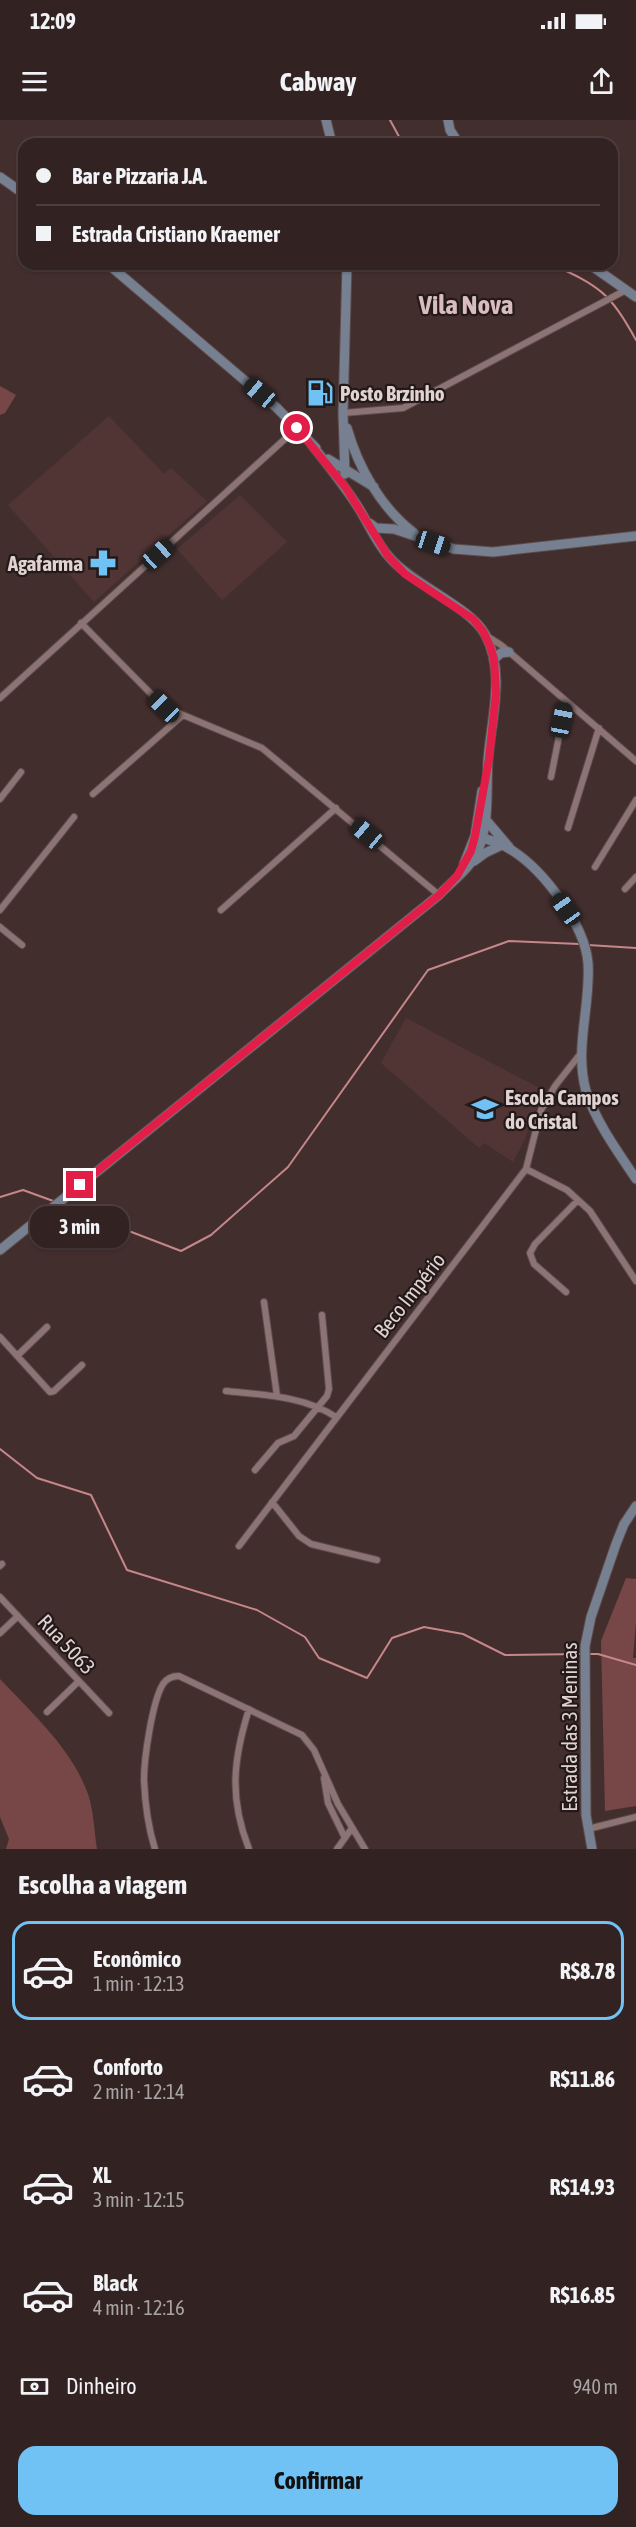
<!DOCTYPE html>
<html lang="pt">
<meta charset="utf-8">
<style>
body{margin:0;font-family:"Asap Condensed",sans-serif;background:#3d2f2f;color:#f1f3f6;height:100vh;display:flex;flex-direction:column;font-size:22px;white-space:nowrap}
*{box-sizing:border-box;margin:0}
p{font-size:20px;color:#a8a4a5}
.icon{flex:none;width:33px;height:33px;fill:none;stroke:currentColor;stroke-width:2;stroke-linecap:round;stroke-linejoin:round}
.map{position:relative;height:1729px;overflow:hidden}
.sheet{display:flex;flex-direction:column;background:#322222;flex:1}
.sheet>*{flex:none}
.top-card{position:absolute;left:18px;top:18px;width:600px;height:132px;border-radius:18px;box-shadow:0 2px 4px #0004,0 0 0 2px #4d3f40;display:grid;align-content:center;height:132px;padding:0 18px;background:#322222}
.end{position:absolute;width:27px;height:27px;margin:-14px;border:8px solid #e11d48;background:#fff;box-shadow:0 0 0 3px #fff}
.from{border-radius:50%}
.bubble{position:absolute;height:42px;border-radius:18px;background:#322222;box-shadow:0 2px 4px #0004,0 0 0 2px #4d3f40;font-size:20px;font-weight:700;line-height:42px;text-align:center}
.car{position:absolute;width:18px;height:36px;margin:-18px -9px;border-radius:8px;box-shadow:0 0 4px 2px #0007;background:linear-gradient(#222 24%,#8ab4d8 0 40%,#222 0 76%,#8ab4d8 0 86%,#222 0)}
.top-card b{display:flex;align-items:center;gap:21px;height:57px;font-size:22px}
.top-card b+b{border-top:2px solid #4d3f40}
.top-card i{width:15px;height:15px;background:#f1f3f6}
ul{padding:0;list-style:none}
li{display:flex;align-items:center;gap:18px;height:99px;margin:0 12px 9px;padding:0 6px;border:3px solid transparent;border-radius:18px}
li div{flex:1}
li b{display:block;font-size:22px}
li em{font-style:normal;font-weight:700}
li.current{border-color:#70c1f4}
li>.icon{width:54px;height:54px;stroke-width:1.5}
h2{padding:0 18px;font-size:27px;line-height:72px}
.pay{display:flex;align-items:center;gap:15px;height:66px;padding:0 18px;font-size:22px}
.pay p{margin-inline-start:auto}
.button{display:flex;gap:12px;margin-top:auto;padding:12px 18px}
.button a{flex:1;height:69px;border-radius:18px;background:#70c1f4;color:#111;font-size:24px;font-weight:700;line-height:69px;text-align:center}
.status{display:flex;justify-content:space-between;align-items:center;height:42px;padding:0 30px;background:#322222;direction:ltr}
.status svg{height:16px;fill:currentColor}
header{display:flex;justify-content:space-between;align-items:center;height:78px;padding:0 18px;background:#322222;font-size:27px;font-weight:700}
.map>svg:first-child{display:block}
.built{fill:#513535}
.green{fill:#774748}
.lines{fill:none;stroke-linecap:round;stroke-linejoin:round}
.stream{stroke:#c68789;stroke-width:2}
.street-casing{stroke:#5d4b4b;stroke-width:8}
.secondary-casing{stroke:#5d4b4b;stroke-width:11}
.street{stroke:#8d7474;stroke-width:6}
.secondary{stroke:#768090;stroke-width:9}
.route{stroke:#e11d48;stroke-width:8}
.labels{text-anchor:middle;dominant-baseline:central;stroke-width:4.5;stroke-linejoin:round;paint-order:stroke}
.poi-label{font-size:21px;font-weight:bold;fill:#e1d3d2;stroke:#231919;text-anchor:start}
.street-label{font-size:21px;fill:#e1d3d2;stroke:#231919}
.district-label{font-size:27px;font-weight:bold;fill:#d9bdbd;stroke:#231919}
</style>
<div class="status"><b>12:09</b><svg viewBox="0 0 49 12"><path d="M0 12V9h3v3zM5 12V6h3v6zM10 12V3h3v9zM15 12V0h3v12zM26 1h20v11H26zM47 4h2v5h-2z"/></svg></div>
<header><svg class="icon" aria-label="menu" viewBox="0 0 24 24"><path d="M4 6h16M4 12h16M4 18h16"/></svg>Cabway<svg class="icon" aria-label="share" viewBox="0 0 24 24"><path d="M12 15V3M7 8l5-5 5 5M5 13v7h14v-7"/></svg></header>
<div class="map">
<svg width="636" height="1729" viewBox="0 0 636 1729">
<rect width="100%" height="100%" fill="#432e2e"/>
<path class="built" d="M 109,296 L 164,354 L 171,348 L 207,381 L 94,482 L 8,385 Z
M 240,375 L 287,422 L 222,480 L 177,429 Z
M 406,898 L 543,970 L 525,1019 L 513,1042 L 484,1023 L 479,1028 L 381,943 Z"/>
<path class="green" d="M 0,266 L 16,275 L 5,293 L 0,295 Z
M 626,1458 L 636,1459 L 636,1502 L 633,1538 L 636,1538 L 636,1686 L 605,1691 L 601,1521 Z
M 0,1559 C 32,1593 72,1629 88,1674 C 94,1692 94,1711 97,1729 L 6,1729 L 9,1719 L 0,1697 Z"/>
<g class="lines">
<path class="stream" d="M 390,0 L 403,24
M 551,144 C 600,166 610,173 636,220
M 588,825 L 636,828
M 0,1077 L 23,1070 L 56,1082
M 61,1085 L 181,1131 L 211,1115 L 288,1047 L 428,850 L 509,821 L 579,824
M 0,1329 L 37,1358 L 91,1375 L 127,1450 L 257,1490 L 305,1517 L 319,1538 L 367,1558 L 392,1518 L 424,1507 L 463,1514 L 505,1535 L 581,1534
M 587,1534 L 598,1534 L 636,1545"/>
<g class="street-casing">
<path id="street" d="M 343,293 L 403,288 L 626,170
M 81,503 L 164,587 L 262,628 L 439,775
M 487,516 L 501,525 L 636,641
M 0,578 L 297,308
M 551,657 L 566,581
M 93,674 L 183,595
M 0,679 L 21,652
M 568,708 L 599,608
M 595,747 L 636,680
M 625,769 L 636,757
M 0,790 L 74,697
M 221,790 L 336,688
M 0,807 L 22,825
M 526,1049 L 567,1070 L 590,1091 L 636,1161
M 566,1172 L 534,1144 L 530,1133 L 535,1124 L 578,1080
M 264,1182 L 277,1276
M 0,1217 L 50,1272 L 54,1271 L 82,1245
M 17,1236 L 47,1207
M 226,1271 C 264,1275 304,1276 336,1297
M 255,1350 L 278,1323 L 294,1316 L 327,1276 L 329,1269 L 322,1195
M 272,1382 L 299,1416 L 311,1424 L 377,1440
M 239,1426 L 526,1049 L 541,990 L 555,966 L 581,933
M 0,1446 L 2,1444
M 0,1477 L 109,1593
M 0,1513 L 18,1496
M 47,1592 L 79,1561
M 324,1658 L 328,1683 L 345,1718
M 588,1709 L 636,1697
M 155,1729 C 148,1707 145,1683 144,1660 C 144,1639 152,1582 163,1564 C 167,1558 172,1556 179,1556 L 302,1615 L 314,1630 L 338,1684 L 365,1729
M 249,1729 C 229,1678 233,1640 249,1589
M 337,1729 L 352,1708"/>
</g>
<g class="secondary-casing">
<path id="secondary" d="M 326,0 L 332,24
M 448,0 L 450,10 L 459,24
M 0,57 L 24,74
M 108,144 L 277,288 L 316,328
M 589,144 L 636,177
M 347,308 C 358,347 381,388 414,413
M 328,339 L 374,367
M 345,354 L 343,293 L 347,144
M 369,403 L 376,408 L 394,409 L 454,429 L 493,432 L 636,416
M 494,539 L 501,533 L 509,532
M 486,700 L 509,727
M 475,716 C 488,719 502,723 513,731 C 544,751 585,805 588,843 C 591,885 574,928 586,971 C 596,1002 618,1032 636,1059
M 474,741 L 485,733 L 502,725
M 464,744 L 475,716 L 482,671
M 0,1130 L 439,775 C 452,761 471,748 478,730 C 490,703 486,669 488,640 C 491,600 506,552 485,514 C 470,487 414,465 390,438 C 376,423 369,404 358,387 C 344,365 328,345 312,325
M 592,1729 L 586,1695 L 585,1526 L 591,1497 L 616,1424 L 624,1404 L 636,1386"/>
</g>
<use href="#street" class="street"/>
<use href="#secondary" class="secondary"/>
</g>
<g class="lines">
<path class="route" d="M 80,1065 L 439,775 L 457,756 L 471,731 L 475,716 L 489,639 L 496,573 L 494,539 L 490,526 L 483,511 L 473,499 L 405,454 L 388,436 L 346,368 L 297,308"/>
</g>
<defs>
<g id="fuel-bare" transform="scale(2.07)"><path d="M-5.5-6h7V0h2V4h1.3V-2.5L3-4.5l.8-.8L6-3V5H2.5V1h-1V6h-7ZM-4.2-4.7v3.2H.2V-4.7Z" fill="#70c1f4" stroke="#231919" stroke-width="2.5" paint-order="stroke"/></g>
<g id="pharmacy-bare" transform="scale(2.07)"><path d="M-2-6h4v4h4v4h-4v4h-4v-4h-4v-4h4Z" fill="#70c1f4" stroke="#231919" stroke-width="2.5" paint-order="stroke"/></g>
<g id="school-bare" transform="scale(2.07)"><path d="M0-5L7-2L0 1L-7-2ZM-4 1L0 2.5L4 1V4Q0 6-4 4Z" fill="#70c1f4" stroke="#231919" stroke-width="2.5" paint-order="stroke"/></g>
</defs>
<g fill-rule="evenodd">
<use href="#fuel-bare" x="320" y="273"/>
<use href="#pharmacy-bare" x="103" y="443"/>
<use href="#school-bare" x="485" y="989"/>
</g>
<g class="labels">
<g class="poi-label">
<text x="340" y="273">Posto Brzinho</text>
<text x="83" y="443" text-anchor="end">Agafarma</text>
<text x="505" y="977">Escola Campos<tspan x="505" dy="24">do Cristal</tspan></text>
</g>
<g class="street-label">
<text transform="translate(409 1175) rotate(-52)">Beco Império</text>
<text transform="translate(67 1524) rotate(47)">Rua 5063</text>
<text transform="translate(569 1607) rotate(-90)">Estrada das 3 Meninas</text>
</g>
<g class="district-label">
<text x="466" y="184">Vila Nova</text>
</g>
</g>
</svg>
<i class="end from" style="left:297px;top:308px"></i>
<i class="end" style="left:80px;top:1065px"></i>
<div class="bubble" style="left:30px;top:1086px;width:99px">3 min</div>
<i class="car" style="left:260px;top:273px;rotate:310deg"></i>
<i class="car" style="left:433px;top:423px;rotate:108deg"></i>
<i class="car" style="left:158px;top:434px;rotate:48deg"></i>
<i class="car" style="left:164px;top:587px;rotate:315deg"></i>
<i class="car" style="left:562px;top:600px;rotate:11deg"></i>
<i class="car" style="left:367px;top:714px;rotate:310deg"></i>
<i class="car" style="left:566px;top:789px;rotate:325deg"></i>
<div class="top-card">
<b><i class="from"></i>Bar e Pizzaria J.A.</b>
<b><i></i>Estrada Cristiano Kraemer</b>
</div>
</div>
<section class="sheet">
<h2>Escolha a viagem</h2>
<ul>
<li class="current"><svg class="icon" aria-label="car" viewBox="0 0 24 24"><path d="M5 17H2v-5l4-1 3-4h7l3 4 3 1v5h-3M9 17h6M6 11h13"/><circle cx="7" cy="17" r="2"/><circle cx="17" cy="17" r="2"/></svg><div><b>Econômico</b><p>1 min · 12:13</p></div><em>R$8.78</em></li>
<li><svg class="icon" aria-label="car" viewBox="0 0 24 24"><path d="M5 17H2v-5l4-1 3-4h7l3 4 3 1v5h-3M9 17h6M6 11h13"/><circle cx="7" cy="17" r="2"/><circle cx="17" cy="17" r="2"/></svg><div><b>Conforto</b><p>2 min · 12:14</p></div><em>R$11.86</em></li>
<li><svg class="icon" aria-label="car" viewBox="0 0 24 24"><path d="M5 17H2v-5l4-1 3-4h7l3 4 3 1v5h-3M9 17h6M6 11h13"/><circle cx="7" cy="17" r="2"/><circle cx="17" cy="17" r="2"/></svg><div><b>XL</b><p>3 min · 12:15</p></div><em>R$14.93</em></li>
<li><svg class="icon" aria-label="car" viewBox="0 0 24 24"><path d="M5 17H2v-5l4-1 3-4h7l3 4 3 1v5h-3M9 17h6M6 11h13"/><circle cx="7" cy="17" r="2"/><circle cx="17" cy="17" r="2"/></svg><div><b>Black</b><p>4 min · 12:16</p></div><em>R$16.85</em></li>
</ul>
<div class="pay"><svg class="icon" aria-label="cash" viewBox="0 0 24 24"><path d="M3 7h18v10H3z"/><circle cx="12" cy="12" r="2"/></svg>Dinheiro<p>940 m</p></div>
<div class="button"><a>Confirmar</a></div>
</section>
